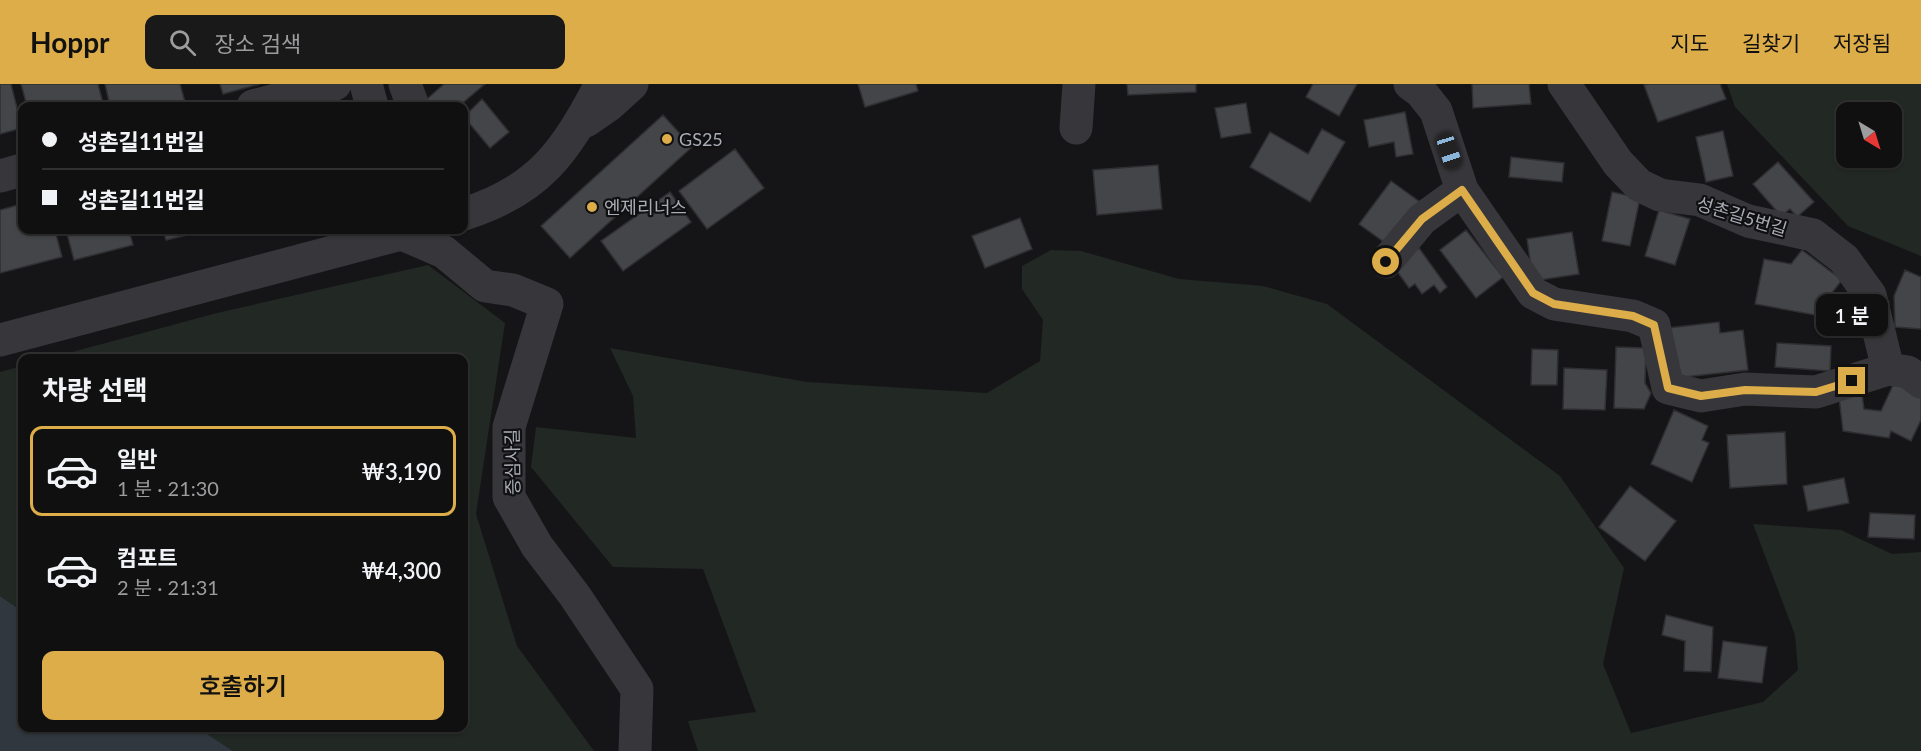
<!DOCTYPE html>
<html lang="ko">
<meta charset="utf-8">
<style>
body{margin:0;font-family:Lato,"Noto Sans KR",sans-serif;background:#19191a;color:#f1f3f6;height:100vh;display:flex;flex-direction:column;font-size:22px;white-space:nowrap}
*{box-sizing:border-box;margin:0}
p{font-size:20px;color:#9c9d9f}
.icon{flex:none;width:33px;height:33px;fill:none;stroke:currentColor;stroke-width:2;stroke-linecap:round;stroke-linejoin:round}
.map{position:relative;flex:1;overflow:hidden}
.details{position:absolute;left:18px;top:270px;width:450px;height:378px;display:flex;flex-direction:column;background:#101011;border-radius:12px;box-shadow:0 2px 4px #0004,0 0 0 2px #303031}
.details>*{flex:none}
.hud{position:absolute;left:18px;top:18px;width:450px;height:132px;border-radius:12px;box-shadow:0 2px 4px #0004,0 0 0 2px #303031;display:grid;align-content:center;height:132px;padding:0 24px;background:#101011}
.needle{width:39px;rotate:142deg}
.fabs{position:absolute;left:1836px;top:18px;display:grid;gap:12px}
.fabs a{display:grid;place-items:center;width:66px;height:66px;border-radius:12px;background:#101011;box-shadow:0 2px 4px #0004,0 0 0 2px #303031;font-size:30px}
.end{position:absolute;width:27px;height:27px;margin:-14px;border:8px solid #dcad48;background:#111;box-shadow:0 0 0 3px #111}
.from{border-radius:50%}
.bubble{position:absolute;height:42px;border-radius:12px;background:#101011;box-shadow:0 2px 4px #0004,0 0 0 2px #303031;font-size:20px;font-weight:600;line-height:42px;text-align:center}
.car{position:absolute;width:18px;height:36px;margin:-18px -9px;border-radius:8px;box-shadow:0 0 4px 2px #0007;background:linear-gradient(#222 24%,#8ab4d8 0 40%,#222 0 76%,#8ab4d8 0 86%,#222 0)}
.hud b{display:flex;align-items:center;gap:21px;height:57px;font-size:22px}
.hud b+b{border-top:2px solid #303031}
.hud i{width:15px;height:15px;background:#f1f3f6}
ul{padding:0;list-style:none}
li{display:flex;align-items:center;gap:18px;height:90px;margin:0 12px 9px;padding:0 12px;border:3px solid transparent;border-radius:12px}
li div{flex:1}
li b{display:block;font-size:22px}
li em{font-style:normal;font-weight:600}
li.active{border-color:#dcad48}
li>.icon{width:54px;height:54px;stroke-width:1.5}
h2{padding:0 24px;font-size:27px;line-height:72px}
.cta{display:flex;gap:12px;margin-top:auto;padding:12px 24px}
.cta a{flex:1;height:69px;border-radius:12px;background:#dcad48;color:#111;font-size:24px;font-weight:600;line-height:69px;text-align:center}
header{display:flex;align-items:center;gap:36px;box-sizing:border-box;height:84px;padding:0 30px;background:#dcad48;color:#111}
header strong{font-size:28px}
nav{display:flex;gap:33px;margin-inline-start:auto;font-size:21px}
.search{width:420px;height:54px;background:#19191a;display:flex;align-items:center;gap:15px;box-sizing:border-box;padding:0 21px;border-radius:12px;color:#9c9d9f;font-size:22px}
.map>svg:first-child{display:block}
.green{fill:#222823;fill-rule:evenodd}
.water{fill:#30373e}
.building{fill:#444549;stroke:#2f2f32;stroke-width:1.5}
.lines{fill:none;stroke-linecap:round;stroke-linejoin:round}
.minor{stroke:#37373b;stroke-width:33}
.route{stroke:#dcad48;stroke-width:8}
.poi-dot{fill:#dcad48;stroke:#101012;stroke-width:2}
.labels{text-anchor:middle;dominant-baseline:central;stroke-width:4.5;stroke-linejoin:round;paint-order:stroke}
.poi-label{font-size:18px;fill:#a9acb5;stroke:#101012;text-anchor:start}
.street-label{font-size:18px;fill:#a9acb5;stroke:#101012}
</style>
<header>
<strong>Hoppr</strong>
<div class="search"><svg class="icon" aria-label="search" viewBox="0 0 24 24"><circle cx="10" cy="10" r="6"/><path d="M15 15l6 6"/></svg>장소 검색</div>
<nav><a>지도</a><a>길찾기</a><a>저장됨</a></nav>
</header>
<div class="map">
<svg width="1921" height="667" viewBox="0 0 1921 667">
<rect width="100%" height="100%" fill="#151517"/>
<path class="green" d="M 1727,0 L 1921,0 L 1921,172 L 1848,142 L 1735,23 ZM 1892,28 L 1892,74 L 1846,74 L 1846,28 Z
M 1051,166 L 1081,167 L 1179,195 L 1263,202 L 1327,220 L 1560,392 L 1624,484 L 1603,580 L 1631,649 L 1763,618 L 1798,586 L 1795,551 L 1753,440 L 1841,446 L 1892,470 L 1921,468 L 1921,667 L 698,667 L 688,637 L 756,628 L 703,485 L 613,483 L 531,383 L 536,343 L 636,354 L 633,312 L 610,264 L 807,298 L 987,309 L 1040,277 L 1043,236 L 1022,205 L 1022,182 Z
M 428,181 L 505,239 L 476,430 L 517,562 L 594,667 L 233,667 L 198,644 L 464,644 L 464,274 L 50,274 L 217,229 Z
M 22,282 L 22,527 L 0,512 L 0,288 Z"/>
<path class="water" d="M 0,512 L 22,527 L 22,644 L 198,644 L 233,667 L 0,667 Z"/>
<path class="building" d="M 0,0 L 11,0 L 22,44 L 0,50 Z
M 21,0 L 98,0 L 103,19 L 91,22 L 27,22 Z
M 105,0 L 180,0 L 185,18 L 168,22 L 110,22 Z
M 220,0 L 260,0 L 223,10 Z
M 444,0 L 485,0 L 459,22 L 433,22 L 427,15 Z
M 858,0 L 916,0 L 918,7 L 865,23 Z
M 1127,0 L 1196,0 L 1196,8 L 1128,11 Z
M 1313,0 L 1357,0 L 1339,32 L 1306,13 Z
M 1472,0 L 1529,0 L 1531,20 L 1473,24 Z
M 1648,0 L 1720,0 L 1726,15 L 1658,38 L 1644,1 Z
M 482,15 L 509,48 L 490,64 L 464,33 Z
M 1246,19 L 1251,49 L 1221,54 L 1215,24 Z
M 1405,28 L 1413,70 L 1396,73 L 1394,58 L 1369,63 L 1364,36 Z
M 663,31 L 692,63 L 570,174 L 541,142 Z
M 1322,45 L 1345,58 L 1310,118 L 1250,83 L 1270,48 L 1308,70 Z
M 1723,47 L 1733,92 L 1706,98 L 1696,53 Z
M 735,65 L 764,104 L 707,145 L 679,107 Z
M 1511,73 L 1564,79 L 1562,98 L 1509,93 Z
M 1778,78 L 1814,118 L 1797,133 L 1790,125 L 1781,132 L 1753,100 Z
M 1158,81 L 1162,125 L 1097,131 L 1093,86 Z
M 1391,97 L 1420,118 L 1388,161 L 1359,140 Z
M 670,108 L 691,138 L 623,187 L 601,157 Z
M 1612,108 L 1640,114 L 1630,162 L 1602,157 Z
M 22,120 L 22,146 L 55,146 L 62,173 L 0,189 L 0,126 Z
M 1659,126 L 1690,135 L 1675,181 L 1645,172 Z
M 1020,134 L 1032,165 L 985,184 L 972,152 Z
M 66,146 L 129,146 L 133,161 L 74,176 Z
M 163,146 L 208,146 L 166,156 Z
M 1466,146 L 1503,193 L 1476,214 L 1440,166 Z
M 1572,148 L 1579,190 L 1533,197 L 1527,155 Z
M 1419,164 L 1447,203 L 1440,209 L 1434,201 L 1422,210 L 1415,200 L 1409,204 L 1394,183 Z
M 1802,166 L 1842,196 L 1831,210 L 1826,233 L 1755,220 L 1764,175 L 1791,180 Z
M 1905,186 L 1921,193 L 1921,245 L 1895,243 L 1894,212 Z
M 1719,238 L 1720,249 L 1743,246 L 1748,286 L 1675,294 L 1668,244 Z
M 1777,259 L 1831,262 L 1830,287 L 1775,283 Z
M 1616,263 L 1646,264 L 1645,299 L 1651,309 L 1644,325 L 1614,324 Z
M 1532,265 L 1558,266 L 1557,301 L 1531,301 Z
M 1564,284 L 1607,286 L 1605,326 L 1563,325 Z
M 1894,299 L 1921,312 L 1921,336 L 1911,357 L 1891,347 L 1889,354 L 1843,347 L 1839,313 L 1862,310 L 1864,325 L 1881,327 Z
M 1674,326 L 1708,342 L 1702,356 L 1709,359 L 1692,398 L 1651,380 Z
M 1785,348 L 1787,400 L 1730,404 L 1727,351 Z
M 1844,394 L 1849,419 L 1808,427 L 1803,402 Z
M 1630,402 L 1676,437 L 1645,477 L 1599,443 Z
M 1870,429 L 1915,431 L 1914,455 L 1868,453 Z
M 1666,531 L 1713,543 L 1711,588 L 1684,587 L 1685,557 L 1662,551 Z
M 1723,557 L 1767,563 L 1762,599 L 1718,594 Z"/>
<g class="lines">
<path class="minor" d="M 366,0 L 372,22
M 405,0 L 413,22
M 1410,0 L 1421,8 L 1436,27 L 1462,106 L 1533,209 L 1554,220 L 1633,232 L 1654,241 L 1668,304 L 1701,312 L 1745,305 L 1816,308 L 1888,285
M 1564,0 L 1618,79 L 1639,101 L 1660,111 L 1700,116 L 1748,137 L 1813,151 L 1844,175 L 1870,211 L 1888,285 L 1908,288 L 1921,298
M 253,22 L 335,0
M 586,37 L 609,21 L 632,0
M 1076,44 L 1079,0
M 0,92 L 22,86
M 464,130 C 540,106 565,68 601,0
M 402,150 L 444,168 L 485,202 L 513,206 L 547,220 L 509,343 L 509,413 L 537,462 L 575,512 L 637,605 L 635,667
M 1386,178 L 1422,135 L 1462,106
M 0,256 L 416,146"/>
</g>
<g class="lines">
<path class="route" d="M 1386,178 L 1422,135 L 1462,106 L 1533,209 L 1554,220 L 1633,232 L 1654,241 L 1668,304 L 1701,312 L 1745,306 L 1816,308 L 1852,297"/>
</g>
<g class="poi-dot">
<circle cx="667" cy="55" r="6"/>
<circle cx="592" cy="123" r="6"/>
</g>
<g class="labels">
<g class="poi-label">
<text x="679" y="55">GS25</text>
<text x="604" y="123">엔제리너스</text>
</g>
<g class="street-label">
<text transform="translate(1742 132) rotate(17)">성촌길5번길</text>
<text transform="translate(512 378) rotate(-91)">증심사길</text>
</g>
</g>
</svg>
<div class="fabs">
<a><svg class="needle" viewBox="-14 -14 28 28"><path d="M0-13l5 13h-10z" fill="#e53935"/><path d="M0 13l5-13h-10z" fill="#9c9d9f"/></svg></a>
</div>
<i class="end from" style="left:1386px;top:178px"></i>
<i class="end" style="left:1852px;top:297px"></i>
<div class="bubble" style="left:1816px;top:210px;width:72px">1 분</div>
<i class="car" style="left:1449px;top:67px;rotate:162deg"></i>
<div class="hud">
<b><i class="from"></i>성촌길11번길</b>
<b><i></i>성촌길11번길</b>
</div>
<section class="details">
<h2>차량 선택</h2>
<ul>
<li class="active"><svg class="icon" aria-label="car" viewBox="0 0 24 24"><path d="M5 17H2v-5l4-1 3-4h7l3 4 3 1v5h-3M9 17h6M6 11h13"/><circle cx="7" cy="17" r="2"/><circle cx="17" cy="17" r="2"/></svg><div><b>일반</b><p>1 분 · 21:30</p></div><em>₩3,190</em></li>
<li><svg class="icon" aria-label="car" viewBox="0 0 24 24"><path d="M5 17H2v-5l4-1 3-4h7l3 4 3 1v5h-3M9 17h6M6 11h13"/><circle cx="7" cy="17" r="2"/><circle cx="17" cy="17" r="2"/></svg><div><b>컴포트</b><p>2 분 · 21:31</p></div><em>₩4,300</em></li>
</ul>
<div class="cta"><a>호출하기</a></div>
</section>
</div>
